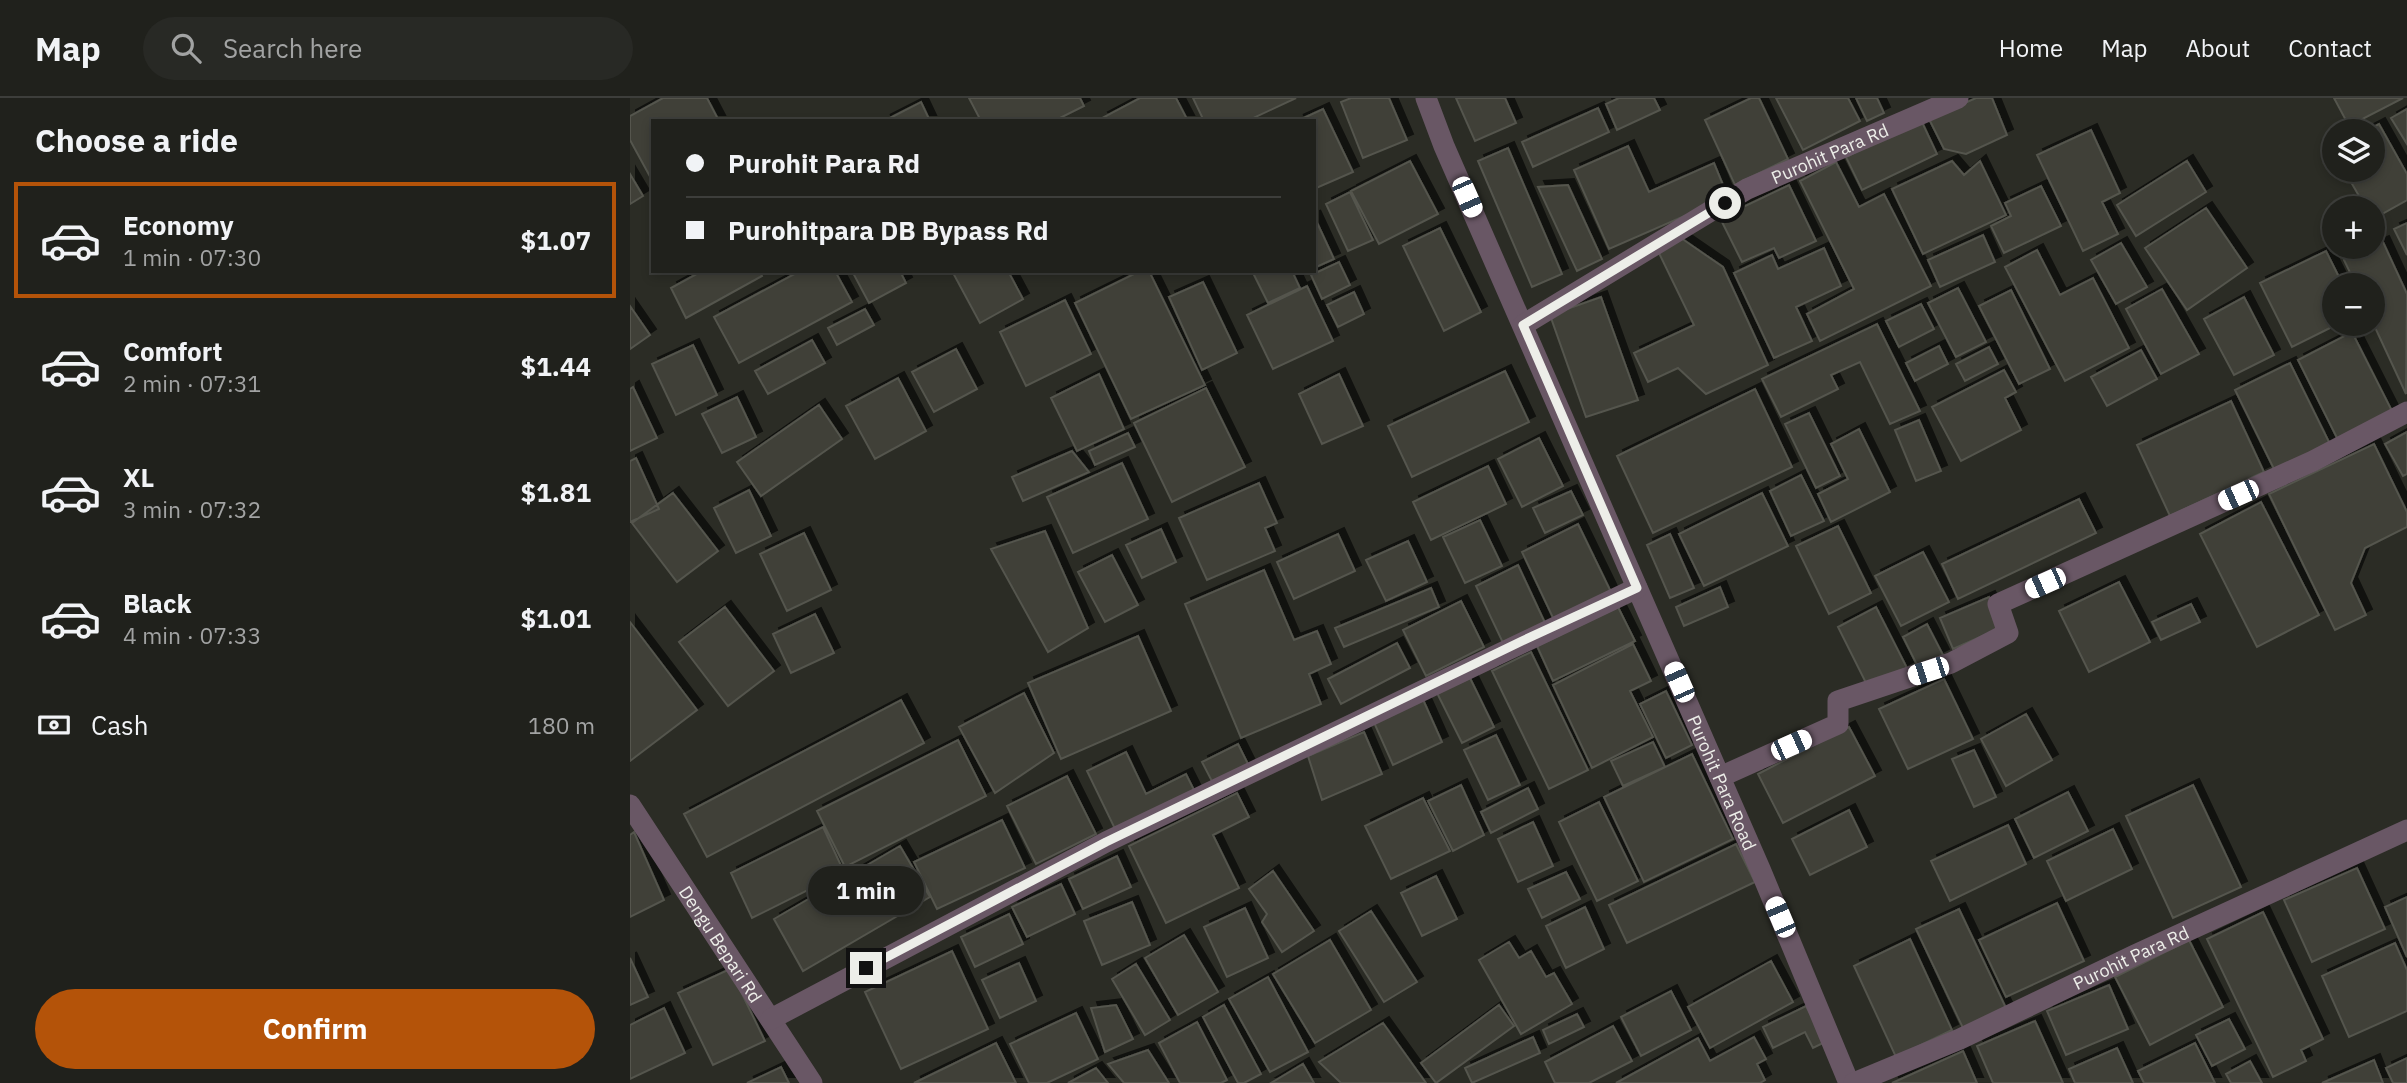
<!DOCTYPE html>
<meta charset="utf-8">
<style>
body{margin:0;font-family:"IBM Plex Sans",sans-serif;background:#282925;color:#f1f3f6;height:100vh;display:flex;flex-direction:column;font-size:26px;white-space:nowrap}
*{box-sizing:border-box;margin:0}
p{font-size:23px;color:#a2a3a3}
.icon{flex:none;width:38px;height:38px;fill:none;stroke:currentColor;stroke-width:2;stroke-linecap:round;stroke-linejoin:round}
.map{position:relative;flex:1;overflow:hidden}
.details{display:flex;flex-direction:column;background:#20211c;width:630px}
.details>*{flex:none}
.guide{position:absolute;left:21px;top:21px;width:665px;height:154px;border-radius:0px;box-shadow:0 4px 10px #0003,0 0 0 2px #3d3e3b;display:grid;align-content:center;height:154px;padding:0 35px;background:#20211c}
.fabs{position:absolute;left:1692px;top:21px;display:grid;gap:14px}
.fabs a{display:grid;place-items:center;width:63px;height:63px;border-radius:50%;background:#20211c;box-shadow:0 4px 10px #0003,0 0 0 2px #3d3e3b;font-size:35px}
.end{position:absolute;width:32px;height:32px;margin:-16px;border:9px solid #edeee9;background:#111;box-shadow:0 0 0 4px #111}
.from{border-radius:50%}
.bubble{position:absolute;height:49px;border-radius:24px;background:#20211c;box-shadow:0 4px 10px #0003,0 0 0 2px #3d3e3b;font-size:23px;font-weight:700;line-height:49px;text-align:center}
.car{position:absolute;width:21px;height:42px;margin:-21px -10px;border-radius:9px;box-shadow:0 0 5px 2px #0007;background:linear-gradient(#fff 24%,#345 0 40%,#fff 0 76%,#345 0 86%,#fff 0)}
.guide b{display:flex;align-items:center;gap:24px;height:66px;font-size:26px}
.guide b+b{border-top:2px solid #3d3e3b}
.guide i{width:18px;height:18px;background:#f1f3f6}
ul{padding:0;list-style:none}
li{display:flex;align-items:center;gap:21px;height:116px;margin:0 14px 10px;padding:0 21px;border:4px solid transparent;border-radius:0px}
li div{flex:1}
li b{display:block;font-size:26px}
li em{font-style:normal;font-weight:700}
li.active{border-color:#b45309}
li>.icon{width:63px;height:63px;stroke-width:1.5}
h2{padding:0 35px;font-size:32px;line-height:84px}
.pay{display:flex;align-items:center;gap:18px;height:77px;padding:0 35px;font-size:26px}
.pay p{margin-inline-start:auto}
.cta{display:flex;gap:14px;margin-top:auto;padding:14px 35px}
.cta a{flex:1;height:80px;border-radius:42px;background:#b45309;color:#fff;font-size:28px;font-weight:700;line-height:80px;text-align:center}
header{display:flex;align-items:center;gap:42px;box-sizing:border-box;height:98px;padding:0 35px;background:#20211c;border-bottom:2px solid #3d3e3b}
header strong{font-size:33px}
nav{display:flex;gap:38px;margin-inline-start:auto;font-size:24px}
.search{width:490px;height:63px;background:#282925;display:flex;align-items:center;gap:18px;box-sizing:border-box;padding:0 24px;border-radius:38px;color:#a2a3a3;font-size:26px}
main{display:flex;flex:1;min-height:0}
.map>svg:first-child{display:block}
.building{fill:#3f4039;stroke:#54554d;stroke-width:2;filter:url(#shadow)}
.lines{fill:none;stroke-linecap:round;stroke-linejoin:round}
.street{stroke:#695765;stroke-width:21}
.route{stroke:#edeee9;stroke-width:9}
.labels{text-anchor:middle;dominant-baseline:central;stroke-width:7;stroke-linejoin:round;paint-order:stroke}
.street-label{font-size:18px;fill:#edeee9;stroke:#141411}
</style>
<header>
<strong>Map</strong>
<div class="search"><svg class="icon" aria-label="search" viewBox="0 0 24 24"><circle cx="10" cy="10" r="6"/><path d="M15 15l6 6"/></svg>Search here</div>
<nav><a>Home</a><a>Map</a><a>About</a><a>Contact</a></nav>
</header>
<main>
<section class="details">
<h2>Choose a ride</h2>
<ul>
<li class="active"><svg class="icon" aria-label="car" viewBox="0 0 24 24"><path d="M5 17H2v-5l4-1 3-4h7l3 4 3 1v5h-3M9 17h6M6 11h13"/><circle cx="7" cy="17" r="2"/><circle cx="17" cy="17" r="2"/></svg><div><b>Economy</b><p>1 min · 07:30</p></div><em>$1.07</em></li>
<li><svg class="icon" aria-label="car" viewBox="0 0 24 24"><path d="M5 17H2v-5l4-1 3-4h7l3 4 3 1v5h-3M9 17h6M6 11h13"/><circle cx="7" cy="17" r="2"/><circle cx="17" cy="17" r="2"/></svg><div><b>Comfort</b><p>2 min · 07:31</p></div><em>$1.44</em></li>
<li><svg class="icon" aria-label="car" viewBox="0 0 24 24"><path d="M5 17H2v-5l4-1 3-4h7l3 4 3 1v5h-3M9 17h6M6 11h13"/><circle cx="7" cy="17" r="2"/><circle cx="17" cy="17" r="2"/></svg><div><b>XL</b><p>3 min · 07:32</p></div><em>$1.81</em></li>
<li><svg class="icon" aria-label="car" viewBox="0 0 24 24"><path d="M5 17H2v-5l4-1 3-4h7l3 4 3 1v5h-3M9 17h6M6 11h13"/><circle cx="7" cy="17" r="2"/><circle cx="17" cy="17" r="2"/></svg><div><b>Black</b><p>4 min · 07:33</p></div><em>$1.01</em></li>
</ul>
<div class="pay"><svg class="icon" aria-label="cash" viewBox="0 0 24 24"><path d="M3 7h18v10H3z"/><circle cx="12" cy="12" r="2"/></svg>Cash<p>180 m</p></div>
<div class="cta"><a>Confirm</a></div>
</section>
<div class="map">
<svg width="1777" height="985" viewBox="0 0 1777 985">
<defs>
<filter id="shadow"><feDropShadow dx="6" dy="-6" stdDeviation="0" flood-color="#0009"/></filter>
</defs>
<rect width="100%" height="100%" fill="#2b2c25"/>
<path class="building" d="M 33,0 L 77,0 L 89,23 L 23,23 L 23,84 L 0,42 L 0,18 Z
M 339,0 L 450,0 L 454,8 L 424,23 L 351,23 Z
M 510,0 L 546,0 L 558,23 L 474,23 L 472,20 Z
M 563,0 L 666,0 L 617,23 L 574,23 Z
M 721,0 L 759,0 L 777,42 L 733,60 L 711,4 Z
M 826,0 L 875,0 L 886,25 L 845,43 Z
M 989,0 L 1024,0 L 1030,12 L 987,32 L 976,6 Z
M 1121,0 L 1129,0 L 1158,61 L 1105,87 L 1075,22 Z
M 1146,0 L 1218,0 L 1230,23 L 1173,52 Z
M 1226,0 L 1247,0 L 1254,15 L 1237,23 Z
M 1346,0 L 1362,0 L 1377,37 L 1336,56 L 1314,51 L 1299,21 Z
M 1704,0 L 1773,0 L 1719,28 Z
M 291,4 L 300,23 L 254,23 Z
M 968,10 L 979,34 L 903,69 L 892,44 Z
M 693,11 L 723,74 L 684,91 L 684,23 L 667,23 Z
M 1777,11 L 1777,46 L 1761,20 Z
M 1291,22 L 1307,56 L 1232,92 L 1216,59 Z
M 1749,26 L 1777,76 L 1777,102 L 1743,121 L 1743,110 L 1736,110 L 1714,72 L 1743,72 L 1743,33 L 1736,33 Z
M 1461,32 L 1490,95 L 1472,104 L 1488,136 L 1453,153 L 1407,57 Z
M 998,48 L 1019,94 L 1084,65 L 1098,99 L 979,151 L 944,72 Z
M 878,50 L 932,176 L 902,189 L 848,63 Z
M 780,63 L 808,116 L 749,146 L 721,93 Z
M 1322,63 L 1334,77 L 1350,63 L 1376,117 L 1293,156 L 1262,91 Z
M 1557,63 L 1576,94 L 1506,138 L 1487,107 Z
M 1206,64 L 1229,109 L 1254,96 L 1301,188 L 1190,243 L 1177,216 L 1224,191 L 1170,83 Z
M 0,76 L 13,98 L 0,106 Z
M 938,87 L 972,161 L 947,173 L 908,89 Z
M 1159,87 L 1186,143 L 1149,160 L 1144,150 L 1112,164 L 1090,120 Z
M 1411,88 L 1431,128 L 1374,155 L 1361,128 L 1381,118 L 1375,105 Z
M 720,94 L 743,142 L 718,153 L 696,106 Z
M 1576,110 L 1617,170 L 1557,212 L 1515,150 Z
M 684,118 L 704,161 L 684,170 Z
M 1777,125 L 1777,157 L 1764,131 Z
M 810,130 L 851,214 L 814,233 L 773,148 Z
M 1353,137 L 1365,164 L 1310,189 L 1298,162 Z
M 1051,140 L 1093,169 L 1138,267 L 1076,296 L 1048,270 L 1018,284 L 1004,255 L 1064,227 L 1027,151 Z
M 1753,144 L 1777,196 L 1776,296 L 1743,225 L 1743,187 L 1726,187 L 1714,162 Z
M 1491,145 L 1517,189 L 1486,206 L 1461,162 Z
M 1194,150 L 1211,188 L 1166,209 L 1182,243 L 1144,260 L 1104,175 L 1142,157 L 1148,171 Z
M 1407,152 L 1430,197 L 1463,180 L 1499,250 L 1435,283 L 1375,169 Z
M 1696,153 L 1713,187 L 1704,187 L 1704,226 L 1708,226 L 1662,249 L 1630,185 Z
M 709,164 L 720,187 L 692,201 L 681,177 Z
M 72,173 L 130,173 L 132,178 L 56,220 L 41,190 Z
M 170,173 L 205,173 L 222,204 L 109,265 L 84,219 Z
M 222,173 L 270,173 L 276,185 L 239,205 Z
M 322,173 L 378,173 L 393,201 L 350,225 Z
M 510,173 L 519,173 L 575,287 L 501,321 L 445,205 Z
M 622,173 L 662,173 L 670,190 L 638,205 Z
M 573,184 L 607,255 L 572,272 L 539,199 Z
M 677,188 L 703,243 L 643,271 L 617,217 Z
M 1328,190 L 1356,244 L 1326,259 L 1298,205 Z
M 1532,191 L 1569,256 L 1531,276 L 1496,211 Z
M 1381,192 L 1420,271 L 1389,286 L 1349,208 Z
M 724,194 L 734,216 L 708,229 L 697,207 Z
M 971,199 L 1008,302 L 956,319 L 920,217 Z
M 1614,199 L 1644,257 L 1604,277 L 1574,221 Z
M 435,202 L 461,256 L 396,288 L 370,234 Z
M 1291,206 L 1304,231 L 1269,249 L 1256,223 Z
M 0,208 L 20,237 L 0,251 Z
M 235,211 L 244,227 L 207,247 L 198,230 Z
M 1247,226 L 1290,313 L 1260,326 L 1230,264 L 1201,277 L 1208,291 L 1151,319 L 1132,281 Z
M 1722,234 L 1763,315 L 1708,342 L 1668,262 Z
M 182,242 L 195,265 L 138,296 L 125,273 Z
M 63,247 L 87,297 L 46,317 L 22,266 Z
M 1309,248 L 1318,266 L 1285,283 L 1276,265 Z
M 1359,249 L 1368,266 L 1335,283 L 1326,266 Z
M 326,251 L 347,291 L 304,314 L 282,274 Z
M 1511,252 L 1527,281 L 1477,308 L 1461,279 Z
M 1660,265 L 1700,346 L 1645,373 L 1605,292 Z
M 1374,272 L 1386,294 L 1375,300 L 1391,332 L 1331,363 L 1302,309 Z
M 875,273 L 899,324 L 782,379 L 758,328 Z
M 469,276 L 494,331 L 447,353 L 421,300 Z
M 709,276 L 733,328 L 692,346 L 669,296 Z
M 268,280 L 296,333 L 245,361 L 216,308 Z
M 3,289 L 27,340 L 0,353 L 0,291 Z
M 576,290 L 615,369 L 542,404 L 504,325 Z
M 1125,291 L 1162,369 L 1023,435 L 987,358 Z
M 107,299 L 126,339 L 92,355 L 72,316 Z
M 1601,303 L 1634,374 L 1540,418 L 1507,347 Z
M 189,307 L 212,341 L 131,398 L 107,364 Z
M 1179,315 L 1210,378 L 1186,390 L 1155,326 Z
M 1289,322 L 1311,373 L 1286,383 L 1265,332 Z
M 1229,331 L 1260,394 L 1201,424 L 1188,396 L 1218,381 L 1201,346 Z
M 1777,334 L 1777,376 L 1773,378 L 1755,346 Z
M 498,335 L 505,349 L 465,367 L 459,353 Z
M 909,340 L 933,388 L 892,409 L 868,361 Z
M 1744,346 L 1777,414 L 1777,429 L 1735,450 L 1721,485 L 1736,517 L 1705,532 L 1639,396 Z
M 442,353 L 459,374 L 393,403 L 382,379 Z
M 6,360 L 29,411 L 0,424 L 0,363 Z
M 492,365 L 518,421 L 443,455 L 417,399 Z
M 858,368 L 876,406 L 801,442 L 783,404 Z
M 1171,377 L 1194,423 L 1161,438 L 1140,393 Z
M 629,385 L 647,425 L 635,430 L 645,453 L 577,482 L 549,420 Z
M 119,392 L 141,438 L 106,455 L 84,410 Z
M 941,393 L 953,417 L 915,435 L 903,410 Z
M 43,395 L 88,453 L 47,484 L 2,425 Z
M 1132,395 L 1158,448 L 1074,488 L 1049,436 Z
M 1449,401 L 1466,435 L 1328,501 L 1312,466 Z
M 1631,404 L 1689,517 L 1627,549 L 1570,436 Z
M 850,422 L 872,468 L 835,485 L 813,439 Z
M 948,426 L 982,496 L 925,524 L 892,454 Z
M 1208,428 L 1241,495 L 1199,516 L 1166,448 Z
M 531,431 L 546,464 L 512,480 L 496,447 Z
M 415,433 L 458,530 L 418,554 L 361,451 Z
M 174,435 L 201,492 L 157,513 L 130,456 Z
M 708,436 L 725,473 L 664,501 L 647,464 Z
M 1040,436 L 1064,490 L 1040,500 L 1017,447 Z
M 778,443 L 797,484 L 756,503 L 736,462 Z
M 1293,454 L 1319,504 L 1271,528 L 1245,478 Z
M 482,457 L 508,507 L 475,524 L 448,474 Z
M 888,467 L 916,527 L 874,547 L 846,488 Z
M 634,472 L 664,542 L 687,533 L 701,566 L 679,576 L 691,606 L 611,640 L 555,506 Z
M 1489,484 L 1520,544 L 1459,574 L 1429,513 Z
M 1090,489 L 1098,509 L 1054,528 L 1046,509 Z
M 801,490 L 809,509 L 714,549 L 705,530 Z
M 1359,499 L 1373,529 L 1323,551 L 1310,520 Z
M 831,503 L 854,549 L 796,578 L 773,532 Z
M 1561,506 L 1570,524 L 1531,542 L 1522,524 Z
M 95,509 L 144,573 L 98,608 L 49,544 Z
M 988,509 L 1005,543 L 923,583 L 907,548 Z
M 1246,509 L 1277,570 L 1238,589 L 1208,529 Z
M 185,516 L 204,555 L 161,575 L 143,536 Z
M 0,524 L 67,612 L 0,663 Z
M 1297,526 L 1313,557 L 1288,569 L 1273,539 Z
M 508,538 L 541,613 L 431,661 L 398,585 Z
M 767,545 L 780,570 L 711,606 L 698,581 Z
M 1003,546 L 1021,583 L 1000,593 L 1023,639 L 962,670 L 923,587 Z
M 901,554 L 958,672 L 919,691 L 862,573 Z
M 840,580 L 864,629 L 832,645 L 807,595 Z
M 1314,581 L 1343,641 L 1278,671 L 1249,611 Z
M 1036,593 L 1062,647 L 1036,660 L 1010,606 Z
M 394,595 L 424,655 L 365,695 L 329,629 Z
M 791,597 L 812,644 L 763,667 L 742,620 Z
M 271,602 L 294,645 L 77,759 L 54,716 Z
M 1396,616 L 1422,662 L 1376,688 L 1351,641 Z
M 1219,629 L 1245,678 L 1153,725 L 1128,676 Z
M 734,634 L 752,676 L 692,702 L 678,658 Z
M 866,637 L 890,687 L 858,702 L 834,652 Z
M 328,642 L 356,698 L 215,769 L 187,713 Z
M 1023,644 L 1035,669 L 993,688 L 981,663 Z
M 608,646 L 621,672 L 585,689 L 572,664 Z
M 1344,652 L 1366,699 L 1344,709 L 1322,661 Z
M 496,654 L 516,696 L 556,676 L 566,696 L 487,735 L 457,673 Z
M 1062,656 L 1103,741 L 1014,784 L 974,699 Z
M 437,678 L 466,736 L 406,766 L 377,708 Z
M 831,687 L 854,737 L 823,753 L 798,703 Z
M 1563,687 L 1611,789 L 1543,820 L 1496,718 Z
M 898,690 L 908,711 L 861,735 L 851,714 Z
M 1438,694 L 1458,733 L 1404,760 L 1385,721 Z
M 607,695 L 619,719 L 583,737 L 609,790 L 536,825 L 499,748 Z
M 793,700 L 820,753 L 761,781 L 735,728 Z
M 969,704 L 1008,783 L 967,803 L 929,724 Z
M 1219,712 L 1237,749 L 1180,777 L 1162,741 Z
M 372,722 L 395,770 L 307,811 L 284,764 Z
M 903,724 L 923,768 L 888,784 L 868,741 Z
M 1378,727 L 1396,766 L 1320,803 L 1301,763 Z
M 193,729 L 214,774 L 122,820 L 101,775 Z
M 1483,731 L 1502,771 L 1436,803 L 1417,763 Z
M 4,734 L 34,802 L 0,819 L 0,737 Z
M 1106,746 L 1125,784 L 997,845 L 979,807 Z
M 270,748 L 300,799 L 173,873 L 144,821 Z
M 487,758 L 501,789 L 453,811 L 439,781 Z
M 1727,770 L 1755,831 L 1682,864 L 1654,802 Z
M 643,773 L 684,833 L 652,854 L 632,824 L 637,816 L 619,791 Z
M 936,774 L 950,801 L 912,820 L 898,791 Z
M 806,778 L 827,821 L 792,838 L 771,795 Z
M 431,786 L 445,816 L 397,839 L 382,809 Z
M 1777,799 L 1777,859 L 1755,809 Z
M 502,804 L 520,847 L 472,867 L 454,823 Z
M 1427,805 L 1454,863 L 1376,899 L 1349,842 Z
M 955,809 L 974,851 L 936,870 L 916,828 Z
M 615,810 L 638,860 L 597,879 L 574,829 Z
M 1329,811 L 1376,910 L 1333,930 L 1286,831 Z
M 741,813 L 787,884 L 754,904 L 709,833 Z
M 1633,814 L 1693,941 L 1671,952 L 1676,963 L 1643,979 L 1577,841 Z
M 379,816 L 393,846 L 345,869 L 331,839 Z
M 554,837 L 588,894 L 548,917 L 515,860 Z
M 1280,841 L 1322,932 L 1266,959 L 1224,868 Z
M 700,842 L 741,912 L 685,945 L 643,876 Z
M 1559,842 L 1593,909 L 1520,947 L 1485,879 Z
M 879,844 L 889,860 L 901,853 L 916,879 L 924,875 L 942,906 L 891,936 L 849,862 Z
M 1765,845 L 1777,872 L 1777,913 L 1719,939 L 1692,878 Z
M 322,853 L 358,931 L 271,971 L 235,894 Z
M 0,860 L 18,899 L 0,907 Z
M 1141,863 L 1163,904 L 1080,950 L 1058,909 Z
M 389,865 L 406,903 L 370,920 L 352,882 Z
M 506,866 L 540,922 L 515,937 L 482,881 Z
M 100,871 L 135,943 L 83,967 L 48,895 Z
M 638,879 L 678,954 L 640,974 L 599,901 Z
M 1479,887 L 1498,931 L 1436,957 L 1417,913 Z
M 1041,893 L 1061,932 L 1011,958 L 991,919 Z
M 486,907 L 503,941 L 475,954 L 461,910 Z
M 594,907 L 631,976 L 614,985 L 608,985 L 573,919 Z
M 869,907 L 884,928 L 806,985 L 791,965 Z
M 1176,908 L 1195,944 L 1183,950 L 1175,934 L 1143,950 L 1133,929 Z
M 34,910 L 55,955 L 0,981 L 0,927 Z
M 446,915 L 468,961 L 417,985 L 399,985 L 380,946 Z
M 947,916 L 954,929 L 919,946 L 913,932 Z
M 1599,921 L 1615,951 L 1582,968 L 1566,937 Z
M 1405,923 L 1433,985 L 1363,985 L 1347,948 Z
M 567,924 L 597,982 L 591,985 L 550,985 L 529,945 Z
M 753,925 L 796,985 L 711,985 L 689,964 Z
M 983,928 L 1002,963 L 959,985 L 925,985 L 915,964 Z
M 903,939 L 910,955 L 842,985 L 835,970 Z
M 1124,939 L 1136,961 L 1127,966 L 1135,982 L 1130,985 L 986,985 L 1068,940 L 1080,963 Z
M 366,945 L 386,985 L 284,985 Z
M 1565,945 L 1585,985 L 1514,985 L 1508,973 Z
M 1487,950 L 1503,985 L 1445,985 L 1439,971 Z
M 518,952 L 539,985 L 494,985 L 478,966 Z
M 1333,953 L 1347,985 L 1262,985 Z
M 1777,960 L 1777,985 L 1763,985 L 1756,970 Z
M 1744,962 L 1753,985 L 1692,985 Z
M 1620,963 L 1632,985 L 1601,985 L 1596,976 Z
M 673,966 L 684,985 L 641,985 Z
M 151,969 L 159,985 L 117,985 Z
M 466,970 L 478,985 L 438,985 Z"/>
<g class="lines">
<g class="street">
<path id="s1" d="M 796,0 L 814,48 L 1130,771 L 1219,985"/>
<path id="s2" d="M 893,227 L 1117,91 L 1328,0"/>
<path d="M 1090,679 L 1208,626 L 1208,603 L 1321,565 L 1378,535 L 1368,506 L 1683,363 L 1777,314"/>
<path id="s3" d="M 0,707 L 182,985"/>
<path d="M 141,921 L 476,744 L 1007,490"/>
<path id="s4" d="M 1224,985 L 1330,941 L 1505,857 L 1777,732"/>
</g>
</g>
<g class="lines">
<path class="route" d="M 236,870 L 476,744 L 892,543 L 1007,490 L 893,227 L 1095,105"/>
</g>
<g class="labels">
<g class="street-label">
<text stroke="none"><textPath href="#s2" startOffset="352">Purohit Para Rd</textPath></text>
<text stroke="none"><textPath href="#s1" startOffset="746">Purohit Para Road</textPath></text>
<text stroke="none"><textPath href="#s3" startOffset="166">Dengu Bepari Rd</textPath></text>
<text stroke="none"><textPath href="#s4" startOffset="304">Purohit Para Rd</textPath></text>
</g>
</g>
</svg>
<div class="fabs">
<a><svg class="icon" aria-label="layers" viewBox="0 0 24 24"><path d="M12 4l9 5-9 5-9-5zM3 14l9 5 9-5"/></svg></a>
<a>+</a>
<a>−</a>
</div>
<i class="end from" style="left:1095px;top:105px"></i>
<i class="end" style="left:236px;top:870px"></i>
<div class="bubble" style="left:178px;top:768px;width:116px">1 min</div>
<i class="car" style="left:837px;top:99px;rotate:156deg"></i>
<i class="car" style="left:1608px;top:397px;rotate:246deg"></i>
<i class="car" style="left:1415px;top:485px;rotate:246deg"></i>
<i class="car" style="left:1298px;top:573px;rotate:252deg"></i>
<i class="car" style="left:1049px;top:584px;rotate:336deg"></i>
<i class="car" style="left:1161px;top:647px;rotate:66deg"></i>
<i class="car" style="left:1150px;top:819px;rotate:337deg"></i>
<div class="guide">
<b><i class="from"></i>Purohit Para Rd</b>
<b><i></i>Purohitpara DB Bypass Rd</b>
</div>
</div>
</main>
